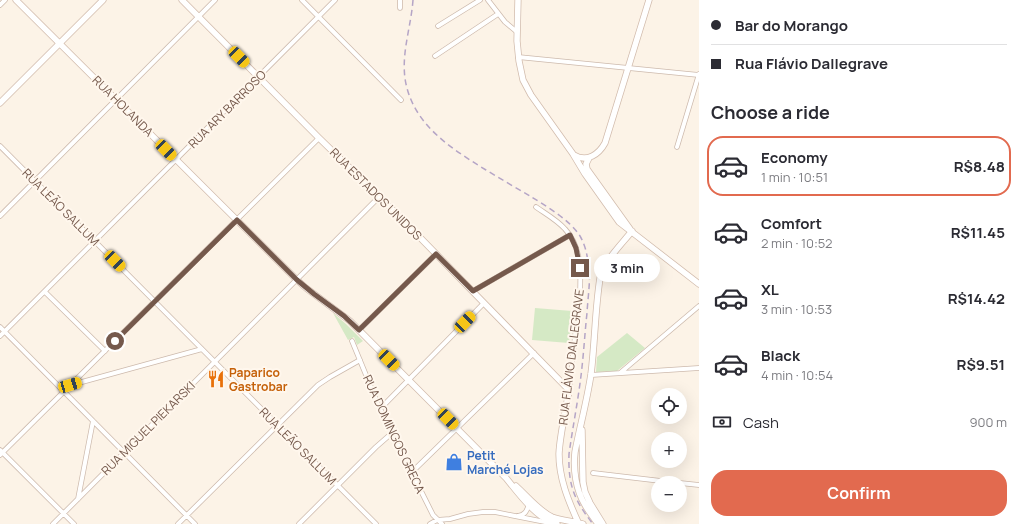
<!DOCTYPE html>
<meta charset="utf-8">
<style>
body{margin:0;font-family:Manrope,sans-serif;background:#f7f7f7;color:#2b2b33;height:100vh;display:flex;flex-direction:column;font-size:15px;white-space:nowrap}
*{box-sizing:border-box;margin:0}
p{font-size:13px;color:#7c7c81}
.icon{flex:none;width:22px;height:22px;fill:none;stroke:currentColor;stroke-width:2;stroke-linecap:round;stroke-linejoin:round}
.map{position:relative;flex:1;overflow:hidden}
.side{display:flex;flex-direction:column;background:#fff;width:320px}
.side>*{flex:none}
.banner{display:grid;align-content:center;height:88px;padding:0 12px;background:#fff}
.controls{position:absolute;left:651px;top:388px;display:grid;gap:8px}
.controls a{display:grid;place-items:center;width:36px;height:36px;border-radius:50%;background:#fff;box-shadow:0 4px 16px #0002;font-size:20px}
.end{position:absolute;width:18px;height:18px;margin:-9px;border:5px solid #75594c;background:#fff;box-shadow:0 0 0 2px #fff}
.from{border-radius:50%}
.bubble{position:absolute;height:28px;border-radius:14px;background:#fff;box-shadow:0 4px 16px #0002;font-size:13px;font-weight:700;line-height:28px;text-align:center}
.car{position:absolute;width:12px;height:24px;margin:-12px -6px;border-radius:5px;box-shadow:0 0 3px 1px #0007;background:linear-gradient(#f5c518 24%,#345 0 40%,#f5c518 0 76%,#345 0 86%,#f5c518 0)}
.banner b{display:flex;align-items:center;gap:14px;height:38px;font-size:15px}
.banner b+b{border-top:1px solid #e1e1e2}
.banner i{width:10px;height:10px;background:#2b2b33}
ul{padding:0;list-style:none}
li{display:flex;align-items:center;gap:12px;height:60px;margin:0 8px 6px;padding:0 4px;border:2px solid transparent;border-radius:16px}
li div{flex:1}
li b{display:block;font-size:15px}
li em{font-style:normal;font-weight:700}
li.on{border-color:#e26a4f}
li>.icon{width:36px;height:36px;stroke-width:1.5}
h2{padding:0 12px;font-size:18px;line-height:48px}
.pay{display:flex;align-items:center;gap:10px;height:44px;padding:0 12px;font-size:15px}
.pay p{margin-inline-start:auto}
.primary-button{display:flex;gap:8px;margin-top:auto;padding:8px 12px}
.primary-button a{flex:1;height:46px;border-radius:16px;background:#e26a4f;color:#fff;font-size:16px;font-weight:700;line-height:46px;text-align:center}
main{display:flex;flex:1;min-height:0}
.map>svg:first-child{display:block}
.green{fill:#d5e9c5}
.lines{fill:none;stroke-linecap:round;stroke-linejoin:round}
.street-casing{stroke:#cdbaad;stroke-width:5.5}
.secondary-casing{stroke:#d2bcad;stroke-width:7}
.street{stroke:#fff;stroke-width:4}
.secondary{stroke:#fff;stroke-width:5.5}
.rail{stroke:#b5a5c6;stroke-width:1.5;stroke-dasharray:6 4;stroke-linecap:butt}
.route{stroke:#75594c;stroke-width:5}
.labels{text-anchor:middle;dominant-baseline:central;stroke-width:4;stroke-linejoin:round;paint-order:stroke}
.street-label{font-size:12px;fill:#75594c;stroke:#fff7ed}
.food-label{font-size:12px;font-weight:bold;fill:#c56008;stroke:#fff7ed;text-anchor:start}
.shop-label{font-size:12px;font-weight:bold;fill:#366cbe;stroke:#fff7ed;text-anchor:start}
</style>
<main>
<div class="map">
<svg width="699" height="524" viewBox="0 0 699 524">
<rect width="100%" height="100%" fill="#fcf3e7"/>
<path class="green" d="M 535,308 L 572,311 L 569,343 L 532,340 Z
M 333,313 L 346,324 L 363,341 L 357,345 L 354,337 L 348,340 Z
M 627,333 L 645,348 L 617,371 L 596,372 L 597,357 Z"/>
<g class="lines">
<g class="street-casing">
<path id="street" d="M 302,0 L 401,100
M 488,0 L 505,22 L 517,32
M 0,5 L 5,0
M 400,8 L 400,0
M 438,26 L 480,0
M 435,56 L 498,14
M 518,57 L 699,75
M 0,146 L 376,524
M 677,147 L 699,74
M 536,207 C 546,214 557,220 565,229 C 581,246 581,271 580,292 L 569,390
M 0,216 L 215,0
M 473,291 L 570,235
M 45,292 L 105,351
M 0,327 L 195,524
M 359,330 L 436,254
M 0,336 L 335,0
M 352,341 L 380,409 L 433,515 L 442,524
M 620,373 L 699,306
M 591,375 L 699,368
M 71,385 L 202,349
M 380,409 L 484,303
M 0,450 L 74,524
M 0,455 L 319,138
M 412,472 L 534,353
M 593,473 L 678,483
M 680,483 L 699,485
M 78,499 L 93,421
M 518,516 C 525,515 527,511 529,504
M 53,524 L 379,197
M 178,524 L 318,385 L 330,377 L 360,360
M 299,524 L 376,447 L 392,433
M 430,524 L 437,520 L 450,519 L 468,514 L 483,512 L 495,512 L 550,523"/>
</g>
<g class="secondary-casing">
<path id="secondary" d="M 16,0 L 297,280 L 306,288 L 350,321 L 506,478 C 519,494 537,519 557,524
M 182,0 L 319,138 L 397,214 L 569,390 C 566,411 560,433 559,454 C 559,478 568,500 578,522
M 518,0 L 517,41 L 519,61 L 523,80 L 531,95 L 573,154 L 585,174 L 619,222 L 699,284
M 0,103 L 103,0
M 574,155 C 587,163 599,154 605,143 L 649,0
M 589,158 L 586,164 L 587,169 L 630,229
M 582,430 L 583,482 L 585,492 L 590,503 L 603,524
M 516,486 C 527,496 539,511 552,517 C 562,521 573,521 583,524
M 598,524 C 594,518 589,512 585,505 C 576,490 573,470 575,452 C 580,426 587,401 591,374 C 595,342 595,310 600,278 C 604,261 621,245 632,231"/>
</g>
<use href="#street" class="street"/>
<use href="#secondary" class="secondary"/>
<path class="rail" d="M 413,0 C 411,28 400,56 406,84 C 415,126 452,149 486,170 C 501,179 516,188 530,196 C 546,206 570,220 580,236 C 583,241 586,249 587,256 C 592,274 588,294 587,313 C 585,331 584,349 582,367 C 579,396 573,425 569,454 C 568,485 574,500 593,524"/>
</g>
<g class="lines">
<path class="route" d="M 115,341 L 237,220 L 297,280 L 314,294 L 344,316 L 359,330 L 436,254 L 473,291 L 570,235 L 576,248 L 580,268"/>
</g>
<defs>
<g id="restaurant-bare" transform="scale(1.38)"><path d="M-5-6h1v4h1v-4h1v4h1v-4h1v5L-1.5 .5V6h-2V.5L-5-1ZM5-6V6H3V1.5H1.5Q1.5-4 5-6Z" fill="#e8710a" stroke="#fff7ed" stroke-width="2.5" paint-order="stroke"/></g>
<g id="shop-bare" transform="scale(1.38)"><path d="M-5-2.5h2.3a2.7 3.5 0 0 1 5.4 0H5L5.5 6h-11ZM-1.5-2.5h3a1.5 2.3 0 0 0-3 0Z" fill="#3f7fe0" stroke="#fff7ed" stroke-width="2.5" paint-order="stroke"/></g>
</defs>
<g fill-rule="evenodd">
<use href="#restaurant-bare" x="216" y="379"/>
<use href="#shop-bare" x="454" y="462"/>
</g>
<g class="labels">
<g class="street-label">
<text transform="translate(123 106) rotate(45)">RUA HOLANDA</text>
<text transform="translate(227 109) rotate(-45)">RUA ARY BARROSO</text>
<text transform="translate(376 194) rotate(45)">RUA ESTADOS UNIDOS</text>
<text transform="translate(61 207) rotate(45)">RUA LEÃO SALLUM</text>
<text transform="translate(571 357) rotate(-83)">RUA FLÁVIO DALLEGRAVE</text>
<text transform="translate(148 428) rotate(-45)">RUA MIGUEL PIEKARSKI</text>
<text transform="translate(394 434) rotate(65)">RUA DOMINGOS GRECA</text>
<text transform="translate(298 446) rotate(45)">RUA LEÃO SALLUM</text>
</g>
<g class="food-label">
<text x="229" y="372">Paparico<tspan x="229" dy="14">Gastrobar</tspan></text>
</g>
<g class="shop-label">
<text x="467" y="455">Petit<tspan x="467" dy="14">Marché Lojas</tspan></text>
</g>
</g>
</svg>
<div class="controls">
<a><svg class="icon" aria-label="locate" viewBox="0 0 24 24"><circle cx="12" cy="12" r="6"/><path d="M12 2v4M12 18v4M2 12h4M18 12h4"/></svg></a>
<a>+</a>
<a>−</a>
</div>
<i class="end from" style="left:115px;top:341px"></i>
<i class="end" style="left:580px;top:268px"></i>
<div class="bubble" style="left:594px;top:254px;width:66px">3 min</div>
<i class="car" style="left:239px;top:57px;rotate:135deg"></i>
<i class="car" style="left:166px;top:150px;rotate:135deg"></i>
<i class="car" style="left:115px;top:261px;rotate:135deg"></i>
<i class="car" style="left:465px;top:322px;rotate:44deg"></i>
<i class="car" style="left:389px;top:360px;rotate:135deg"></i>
<i class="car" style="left:70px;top:385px;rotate:74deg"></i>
<i class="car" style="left:448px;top:419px;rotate:135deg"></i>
</div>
<section class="side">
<div class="banner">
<b><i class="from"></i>Bar do Morango</b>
<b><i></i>Rua Flávio Dallegrave</b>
</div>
<h2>Choose a ride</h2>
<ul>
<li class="on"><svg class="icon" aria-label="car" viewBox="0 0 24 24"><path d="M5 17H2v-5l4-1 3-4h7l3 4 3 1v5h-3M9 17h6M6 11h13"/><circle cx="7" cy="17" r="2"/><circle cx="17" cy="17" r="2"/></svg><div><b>Economy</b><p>1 min · 10:51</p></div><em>R$8.48</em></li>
<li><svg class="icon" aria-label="car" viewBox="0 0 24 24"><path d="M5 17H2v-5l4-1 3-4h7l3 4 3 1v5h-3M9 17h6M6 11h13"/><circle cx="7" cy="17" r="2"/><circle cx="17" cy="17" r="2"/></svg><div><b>Comfort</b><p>2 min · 10:52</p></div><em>R$11.45</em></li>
<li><svg class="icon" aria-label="car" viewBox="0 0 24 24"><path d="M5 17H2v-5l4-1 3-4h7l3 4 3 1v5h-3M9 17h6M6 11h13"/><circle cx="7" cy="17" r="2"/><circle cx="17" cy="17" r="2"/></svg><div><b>XL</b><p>3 min · 10:53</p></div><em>R$14.42</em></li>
<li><svg class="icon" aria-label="car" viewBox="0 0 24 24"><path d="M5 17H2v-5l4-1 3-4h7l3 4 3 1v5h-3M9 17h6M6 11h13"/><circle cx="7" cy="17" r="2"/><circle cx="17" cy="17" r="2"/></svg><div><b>Black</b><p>4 min · 10:54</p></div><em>R$9.51</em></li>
</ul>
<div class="pay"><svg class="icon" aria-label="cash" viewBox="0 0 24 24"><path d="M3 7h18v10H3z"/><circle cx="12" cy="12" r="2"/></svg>Cash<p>900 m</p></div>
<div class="primary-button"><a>Confirm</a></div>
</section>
</main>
